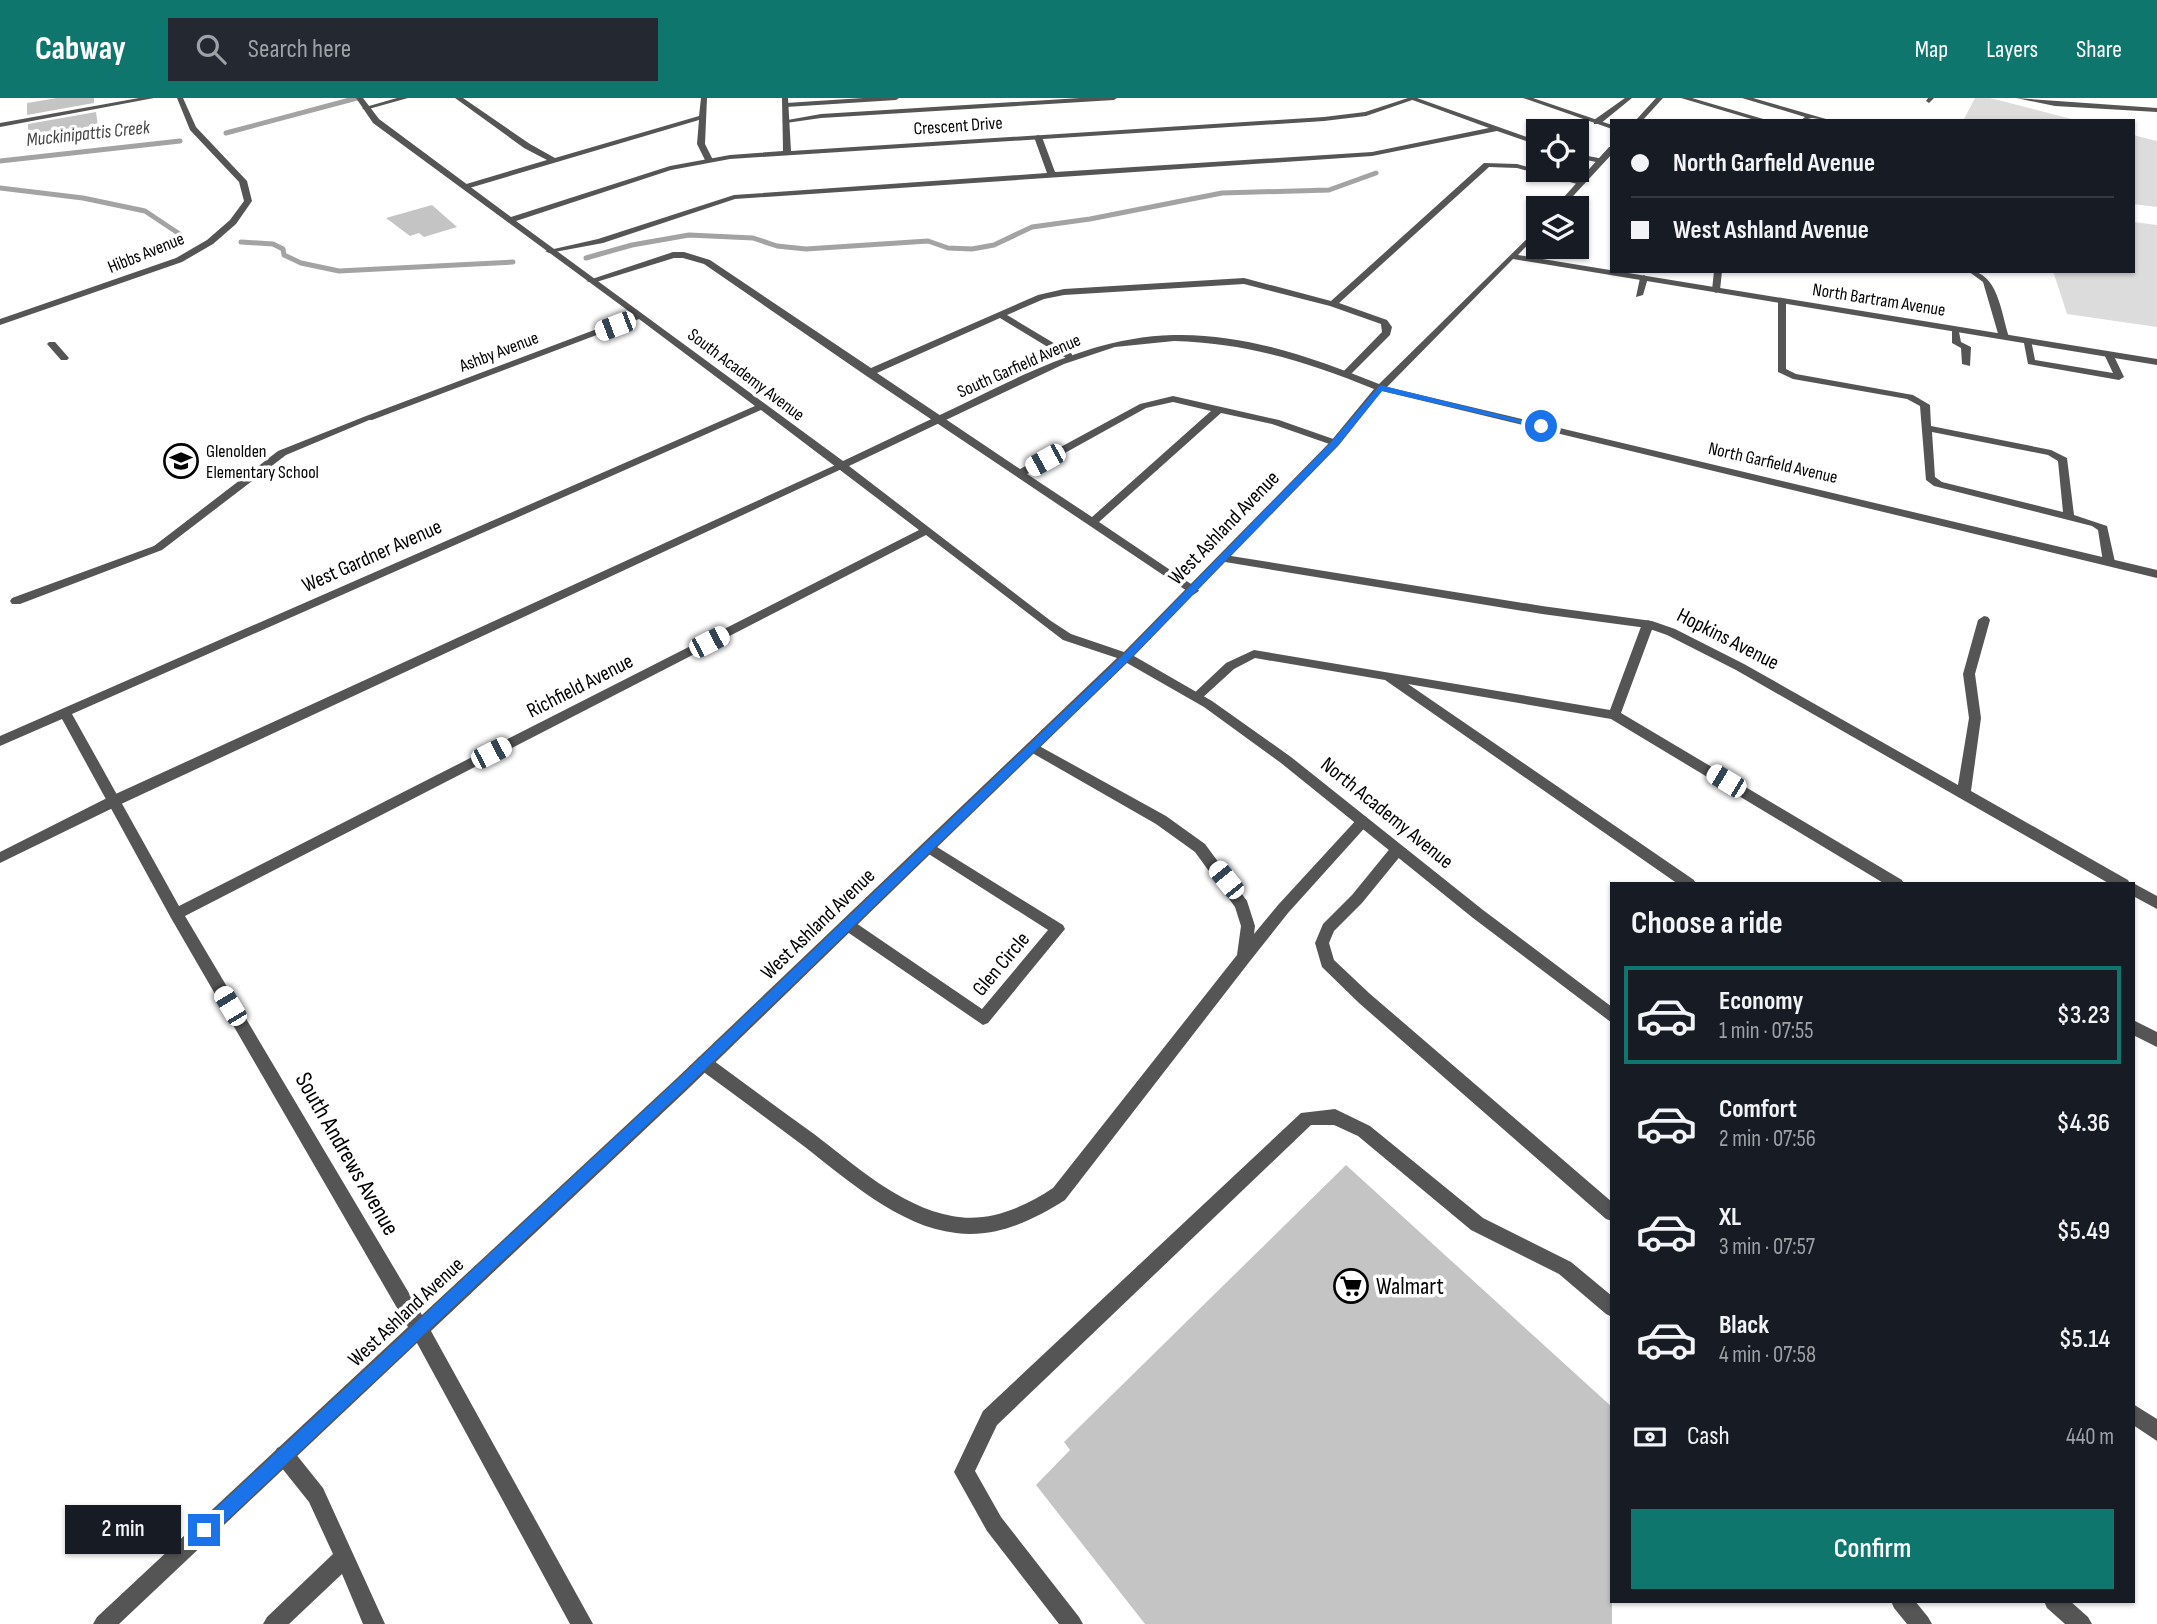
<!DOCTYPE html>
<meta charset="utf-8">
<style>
body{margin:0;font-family:"Sofia Sans Condensed",sans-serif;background:#242831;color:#f1f3f6;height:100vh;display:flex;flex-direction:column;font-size:26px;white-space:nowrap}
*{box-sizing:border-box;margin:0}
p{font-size:23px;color:#9ea1a6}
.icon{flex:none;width:38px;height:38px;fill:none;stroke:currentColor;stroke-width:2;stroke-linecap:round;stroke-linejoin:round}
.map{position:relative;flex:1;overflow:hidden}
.panel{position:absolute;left:1610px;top:784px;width:525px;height:721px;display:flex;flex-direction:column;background:#171b24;border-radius:0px;box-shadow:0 2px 5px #0004}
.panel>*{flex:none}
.banner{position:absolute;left:1610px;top:21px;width:525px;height:154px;border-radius:0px;box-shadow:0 2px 5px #0004;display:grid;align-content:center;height:154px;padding:0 21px;background:#171b24}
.controls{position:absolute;left:1526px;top:21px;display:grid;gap:14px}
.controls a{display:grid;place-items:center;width:63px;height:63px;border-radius:0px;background:#171b24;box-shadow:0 2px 5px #0004;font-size:35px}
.end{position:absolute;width:32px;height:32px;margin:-16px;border:9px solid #1a73e8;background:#fff;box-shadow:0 0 0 4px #fff}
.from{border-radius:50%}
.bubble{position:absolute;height:49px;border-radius:0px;background:#171b24;box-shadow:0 2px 5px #0004;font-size:23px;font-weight:600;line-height:49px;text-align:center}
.car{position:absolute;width:21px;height:42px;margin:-21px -10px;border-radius:9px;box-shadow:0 0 5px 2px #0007;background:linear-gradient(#fff 24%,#345 0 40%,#fff 0 76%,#345 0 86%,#fff 0)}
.banner b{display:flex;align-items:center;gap:24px;height:66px;font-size:26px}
.banner b+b{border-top:2px solid #363941}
.banner i{width:18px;height:18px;background:#f1f3f6}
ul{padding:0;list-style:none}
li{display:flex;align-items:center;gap:21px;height:98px;margin:0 14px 10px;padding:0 7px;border:4px solid transparent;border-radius:0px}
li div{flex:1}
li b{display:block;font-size:26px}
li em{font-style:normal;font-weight:600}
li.current{border-color:#0f766e}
li>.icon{width:63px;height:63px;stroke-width:1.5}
h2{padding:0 21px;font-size:32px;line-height:84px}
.pay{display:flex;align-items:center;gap:18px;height:77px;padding:0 21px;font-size:26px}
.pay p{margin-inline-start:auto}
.primary-button{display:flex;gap:14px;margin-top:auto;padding:14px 21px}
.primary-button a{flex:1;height:80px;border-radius:0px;background:#0f766e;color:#fff;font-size:28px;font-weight:600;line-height:80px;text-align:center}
header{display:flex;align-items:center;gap:42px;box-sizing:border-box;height:98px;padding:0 35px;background:#0f766e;color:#fff}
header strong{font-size:33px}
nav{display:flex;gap:38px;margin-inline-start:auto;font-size:24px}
.search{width:490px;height:63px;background:#242831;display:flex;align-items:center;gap:18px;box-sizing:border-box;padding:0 24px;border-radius:0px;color:#9ea1a6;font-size:26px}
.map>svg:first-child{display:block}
.green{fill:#dcdcdc}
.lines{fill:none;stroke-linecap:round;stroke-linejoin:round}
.stream{stroke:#a3a3a3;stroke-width:5}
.building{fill:#c4c4c4}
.lane{fill:#555;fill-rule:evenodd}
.street{fill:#555;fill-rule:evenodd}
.route{fill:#1a73e8}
.labels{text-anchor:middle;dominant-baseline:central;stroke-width:7;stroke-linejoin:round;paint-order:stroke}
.far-street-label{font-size:18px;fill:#000;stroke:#fff}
.far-poi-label{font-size:18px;fill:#000;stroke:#fff;text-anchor:start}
.far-water-label{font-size:19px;font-style:italic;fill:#444;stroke:#fff}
.street-label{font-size:21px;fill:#000;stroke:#fff}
.near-street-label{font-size:24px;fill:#000;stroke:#fff}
.near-poi-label{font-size:24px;fill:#000;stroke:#fff;text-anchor:start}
</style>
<header>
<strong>Cabway</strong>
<div class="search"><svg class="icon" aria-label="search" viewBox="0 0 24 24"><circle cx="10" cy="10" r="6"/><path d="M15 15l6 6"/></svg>Search here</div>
<nav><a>Map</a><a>Layers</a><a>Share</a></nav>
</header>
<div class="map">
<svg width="2157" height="1526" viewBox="0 0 2157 1526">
<rect width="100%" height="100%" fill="#fff"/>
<path class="green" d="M 1975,0 L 1990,0 L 2079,23 L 1963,23 Z
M 2133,37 L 2157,43 L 2157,109 L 2133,106 Z
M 2133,124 L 2157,127 L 2157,229 L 2067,216 L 2053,173 L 2133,173 Z"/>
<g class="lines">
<path class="stream" d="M 226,35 L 357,0
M 0,63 L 180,43
M 0,90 L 83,100 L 145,113 L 181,137
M 241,144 L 273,146 L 283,151 L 284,157 L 301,165 L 339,173 L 513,164
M 586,160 L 632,147 L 689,137 L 753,140 L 777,148 L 806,151 L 928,143 L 948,150 L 972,151 L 994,147 L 1032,129 L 1090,121 L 1222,95 L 1329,92 L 1376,75"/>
</g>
<path class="building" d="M 57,0 L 94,0 L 94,5 L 27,17 L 27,5 Z
M 96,14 L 98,28 L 28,39 L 28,26 Z
M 432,107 L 457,129 L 424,139 L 419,135 L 410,138 L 386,120 Z
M 1346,1067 L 1612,1309 L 1612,1526 L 1145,1526 L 1036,1387 L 1070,1352 L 1064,1344 Z"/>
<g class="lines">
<path class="lane" d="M 397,0 L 408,0 L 365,12 L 362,10 Z
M 455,0 L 463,0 L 530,46 L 555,60 L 699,18 L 701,0 L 707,0 L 705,46 L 713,62 L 706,64 L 697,46 L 699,22 L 466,91 L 463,91 L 463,87 L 547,62 L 524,50 Z
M 863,0 L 899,0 L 896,2 L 786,9 L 783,7 L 786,5 Z
M 1080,0 L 1117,0 L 1114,2 L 821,20 L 786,25 L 782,23 L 821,16 Z
M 1407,0 L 1417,0 L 1538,43 L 1538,47 L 1497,33 L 1372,58 L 735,101 L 603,145 L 549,155 L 545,153 L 598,141 L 734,97 L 1047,75 L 1034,39 L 1038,37 L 1042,39 L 1055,74 L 1372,54 L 1489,30 Z
M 1625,0 L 1632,0 L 1600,26 L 1594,26 L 1594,22 Z
M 1681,0 L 1692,0 L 1770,23 L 1758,23 Z
M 1742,0 L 1753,0 L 1833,23 L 1812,20 L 1800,23 L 1805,19 Z
M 2016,0 L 2157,10 L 2157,14 L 2055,8 Z
M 1577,56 L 1604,61 L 1605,63 L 1601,65 L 1577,60 Z
M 1484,65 L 1517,66 L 1585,85 L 1581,87 L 1517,70 L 1489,69 L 1339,205 L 1387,222 L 1392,229 L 1390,237 L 1349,278 L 1341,276 L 1382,234 L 1381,226 L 1330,208 L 1244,186 L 1064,197 L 1044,201 L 1007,217 L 1072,256 L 1072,260 L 1066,260 L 1000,220 L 877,275 L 1020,371 L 1140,306 L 1173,298 L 1279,322 L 1339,343 L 1340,345 L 1335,348 L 1272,326 L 1221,315 L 1099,424 L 1197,490 L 1199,493 L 1193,497 L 865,277 L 704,166 L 683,160 L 674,160 L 593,185 L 586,183 L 673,154 L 684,154 L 710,162 L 871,270 L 1038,197 L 1064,191 L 1244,180 L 1331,203 ZM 1173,304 L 1211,313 L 1092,419 L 1027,376 L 1146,310 Z
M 1714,173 L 1722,173 L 1720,192 L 1716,195 L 1712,192 Z
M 1968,173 C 1998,173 2001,215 2009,239 L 2007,241 L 1999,239 L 1983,184 Z
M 1644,177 L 1648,180 L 1643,197 L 1636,199 L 1640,180 Z
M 1782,200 L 1786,203 L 1786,271 L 1796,276 L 1913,297 L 1930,307 L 1931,328 L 2051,352 L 2067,360 L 2074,417 L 2107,428 L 2115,464 L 2113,467 L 2105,467 L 2103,464 L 2098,432 L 2092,428 L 1934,388 L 1926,382 L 1920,308 L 1907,301 L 1793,281 L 1778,274 L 1778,203 ZM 1932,334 L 2048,357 L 2058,363 L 2063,414 L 1942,384 L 1935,379 Z
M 1952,229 L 1958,229 L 1961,244 L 1971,249 L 1970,268 L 1962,266 L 1961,250 L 1952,245 Z
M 2023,240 L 2031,242 L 2035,262 L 2113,275 L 2104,256 L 2112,254 L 2124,279 L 2119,282 L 2028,266 Z
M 49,244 L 55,244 L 69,260 L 67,262 L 61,262 L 47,246 Z
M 366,318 L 374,320 L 286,357 L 162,452 L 20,506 L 12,506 L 10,503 L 12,500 L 154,448 L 278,353 Z
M 842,364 L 846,365 L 846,369 L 119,707 L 0,765 L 0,754 L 109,699 Z
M 1648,522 L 1654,526 L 1621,615 L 1902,782 L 1904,786 L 1885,786 L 1611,621 L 1408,586 L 1694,782 L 1696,786 L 1678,786 L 1385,582 L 1255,560 L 1234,571 L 1200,602 L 1196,603 L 1190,599 L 1226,565 L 1254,552 L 1610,612 L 1642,526 Z
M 1032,644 L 1166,718 L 1205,746 L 1247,803 L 1255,828 L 1254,836 L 1278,807 L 1358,720 L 1363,719 L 1370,724 L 1288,815 L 1250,863 L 1065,1102 C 1032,1123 996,1140 956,1135 C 899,1129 844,1079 801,1046 C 767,1021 733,995 698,970 L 696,965 L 698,960 L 704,958 L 710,960 C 744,985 779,1011 814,1036 C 855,1067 899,1108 952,1118 C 988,1125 1023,1110 1053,1090 L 1237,857 L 1241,828 L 1235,809 L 1195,754 L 1156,726 L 1027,652 L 1026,649 L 1027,646 Z
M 929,744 L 1063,827 L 1065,831 L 988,925 L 983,927 L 843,831 L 841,827 L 843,823 L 848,821 L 853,823 L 982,911 L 1048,832 L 924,753 L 922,749 L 924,745 Z
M 1397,747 L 1402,748 L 1404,752 L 1402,756 L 1362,805 L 1334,833 L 1329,845 L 1334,862 L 1369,895 L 1612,1104 L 1612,1123 L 1606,1121 L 1359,905 L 1322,869 L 1315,845 L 1323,826 L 1352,797 L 1392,748 Z
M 2133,922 L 2157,934 L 2157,949 L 2133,937 Z
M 1335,1011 L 1370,1028 L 1483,1120 L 1571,1164 L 1612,1198 L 1612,1219 L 1606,1216 L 1559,1176 L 1471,1132 L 1358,1038 L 1334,1027 L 1311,1027 L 997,1327 L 975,1373 L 1001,1419 L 1079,1519 L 1083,1526 L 1059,1526 L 987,1433 L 954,1374 L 983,1313 L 1301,1015 Z
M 284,1347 L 291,1350 L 323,1390 L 385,1526 L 363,1526 L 342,1476 L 289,1526 L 263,1526 L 267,1519 L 333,1456 L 309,1404 L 277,1364 L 274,1357 L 277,1350 Z
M 1891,1503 L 1915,1503 L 1928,1519 L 1932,1526 L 1907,1526 L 1894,1510 Z
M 2044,1503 L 2070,1503 L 2088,1519 L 2092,1526 L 2065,1526 L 2047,1510 Z"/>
<path class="street" d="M 139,0 L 154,0 L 0,29 L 0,25 Z
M 177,0 L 183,0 L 196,29 L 247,83 L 252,103 L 236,126 L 213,146 L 182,164 L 0,227 L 0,221 L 176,160 L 207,142 L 230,122 L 244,103 L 239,84 L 190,32 Z
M 356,0 L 363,0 L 379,21 L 511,119 L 670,68 L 730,57 L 783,53 L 782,0 L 788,0 L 791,53 L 1324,19 L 1365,14 L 1408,0 L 1418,0 L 1366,18 L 1324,23 L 730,61 L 671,72 L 516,123 L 843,363 C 883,344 923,325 963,306 C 1030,273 1097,239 1173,237 C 1245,235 1313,260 1379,286 L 1538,130 L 1538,136 L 1518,157 L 2157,261 L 2157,267 L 1513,161 L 1387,289 L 2157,472 L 2157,480 L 1382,293 L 1339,347 L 1231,458 L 1542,508 L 1652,523 L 1675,531 L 1744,566 L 1958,687 L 1969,620 L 1963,576 L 1978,522 L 1984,518 L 1988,519 L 1990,522 L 1975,576 L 1981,620 L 1971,693 L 2128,782 L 2130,786 L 2110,786 L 1736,572 L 1667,537 L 1647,530 L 1542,516 L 1225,464 L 1134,558 L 1212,603 L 1291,659 L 1483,812 L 1612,909 L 1612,925 L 1473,820 L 1281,665 L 1204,609 L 1127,565 L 689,990 L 431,1233 L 593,1526 L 570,1526 L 417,1245 L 119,1526 L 93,1526 L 97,1519 L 408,1229 L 171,820 L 62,621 L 0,648 L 0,638 L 755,308 L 639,221 L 372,322 L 366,322 L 366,318 L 634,217 L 373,25 ZM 1174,243 C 1247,245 1307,264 1374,291 L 1331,343 L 1124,554 L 1071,536 L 1051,523 L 849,368 L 1064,266 L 1115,249 ZM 761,312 L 919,432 L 179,808 L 72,616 ZM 926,437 L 1063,542 L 1117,560 L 677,980 L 422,1217 L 185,818 Z
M 1523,0 L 1533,0 L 1612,27 L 1612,31 Z
M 1656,0 L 1663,0 L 1642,23 L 1635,23 Z
M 1928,0 L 1934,0 L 1929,5 L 1926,3 Z
M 1609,49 L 1612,49 L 1612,56 L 1562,110 L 1554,110 Z
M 2133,785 L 2157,798 L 2157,811 L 2133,798 Z
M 2133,1306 L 2157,1321 L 2157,1343 L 2133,1327 Z"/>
</g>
<path class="route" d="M 1380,287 L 1545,328 L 1541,330 L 1382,293 L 1338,347 L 1130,561 L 687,989 L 210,1438 L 204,1441 L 198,1438 L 195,1432 L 198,1427 L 678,981 L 1123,557 L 1332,343 Z"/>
<defs>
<g id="school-ring" transform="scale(1.75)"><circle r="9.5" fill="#fff" stroke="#000" stroke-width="1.5"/><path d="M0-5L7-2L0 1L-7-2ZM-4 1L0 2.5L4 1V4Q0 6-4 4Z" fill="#000"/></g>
<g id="supermarket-ring" transform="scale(1.75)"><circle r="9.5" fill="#fff" stroke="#000" stroke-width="1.5"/><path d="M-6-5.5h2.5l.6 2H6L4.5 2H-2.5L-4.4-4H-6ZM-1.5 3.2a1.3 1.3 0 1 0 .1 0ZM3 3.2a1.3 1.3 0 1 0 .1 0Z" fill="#000"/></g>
</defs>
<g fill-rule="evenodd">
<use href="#school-ring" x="181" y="363"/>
<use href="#supermarket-ring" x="1351" y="1188"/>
</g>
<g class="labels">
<g class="far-street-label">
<text transform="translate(958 28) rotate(-4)">Crescent Drive</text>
<text transform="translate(146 155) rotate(-22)">Hibbs Avenue</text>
<text transform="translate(1879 202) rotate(9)">North Bartram Avenue</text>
<text transform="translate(499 254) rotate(-21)">Ashby Avenue</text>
<text transform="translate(1019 268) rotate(-24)">South Garfield Avenue</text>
<text transform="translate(746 277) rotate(37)">South Academy Avenue</text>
<text transform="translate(1773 365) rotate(13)">North Garfield Avenue</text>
</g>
<g class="far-poi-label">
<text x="206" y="353">Glenolden<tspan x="206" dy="21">Elementary School</tspan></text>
</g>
<g class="far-water-label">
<text transform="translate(88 36) rotate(-6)">Muckinipattis Creek</text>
</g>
<g class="street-label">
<text transform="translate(1224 430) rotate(-46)">West Ashland Avenue</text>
<text transform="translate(372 458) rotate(-24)">West Gardner Avenue</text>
<text transform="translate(1728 541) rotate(27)">Hopkins Avenue</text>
<text transform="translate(580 588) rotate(-27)">Richfield Avenue</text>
<text transform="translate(1387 715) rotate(39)">North Academy Avenue</text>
<text transform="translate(818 826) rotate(-44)">West Ashland Avenue</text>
<text transform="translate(1001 866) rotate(-50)">Glen Circle</text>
<text transform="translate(406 1214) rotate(-43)">West Ashland Avenue</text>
</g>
<g class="near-street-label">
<text transform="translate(347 1056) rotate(60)">South Andrews Avenue</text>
</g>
<g class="near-poi-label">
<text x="1376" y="1188">Walmart</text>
</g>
</g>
</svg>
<div class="controls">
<a><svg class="icon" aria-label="locate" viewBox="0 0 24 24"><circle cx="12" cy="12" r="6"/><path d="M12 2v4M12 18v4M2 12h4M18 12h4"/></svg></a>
<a><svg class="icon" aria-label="layers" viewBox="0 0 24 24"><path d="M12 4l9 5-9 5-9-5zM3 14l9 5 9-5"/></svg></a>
</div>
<i class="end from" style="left:1541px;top:328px"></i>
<i class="end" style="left:204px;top:1432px"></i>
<div class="bubble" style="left:65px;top:1407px;width:116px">2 min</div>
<i class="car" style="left:615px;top:228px;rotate:249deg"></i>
<i class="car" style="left:1045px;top:362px;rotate:241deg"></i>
<i class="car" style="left:709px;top:544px;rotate:63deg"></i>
<i class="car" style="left:491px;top:655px;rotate:63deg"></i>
<i class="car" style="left:1726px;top:683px;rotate:301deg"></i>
<i class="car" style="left:1226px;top:782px;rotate:321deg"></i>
<i class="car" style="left:230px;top:908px;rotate:329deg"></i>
<div class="banner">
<b><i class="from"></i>North Garfield Avenue</b>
<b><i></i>West Ashland Avenue</b>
</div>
<section class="panel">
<h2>Choose a ride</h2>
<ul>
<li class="current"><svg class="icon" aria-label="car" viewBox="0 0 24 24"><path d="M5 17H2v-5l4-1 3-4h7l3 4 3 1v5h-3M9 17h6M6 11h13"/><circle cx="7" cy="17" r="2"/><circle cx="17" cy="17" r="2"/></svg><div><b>Economy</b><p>1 min · 07:55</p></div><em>$3.23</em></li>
<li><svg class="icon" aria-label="car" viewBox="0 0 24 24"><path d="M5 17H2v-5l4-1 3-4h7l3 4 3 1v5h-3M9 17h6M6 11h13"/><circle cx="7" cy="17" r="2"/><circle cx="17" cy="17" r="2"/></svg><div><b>Comfort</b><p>2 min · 07:56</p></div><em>$4.36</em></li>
<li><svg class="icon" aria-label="car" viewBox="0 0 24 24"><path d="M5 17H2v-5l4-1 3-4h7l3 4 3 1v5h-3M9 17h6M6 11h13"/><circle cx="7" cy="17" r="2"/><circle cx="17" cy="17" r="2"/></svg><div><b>XL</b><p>3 min · 07:57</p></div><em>$5.49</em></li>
<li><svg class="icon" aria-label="car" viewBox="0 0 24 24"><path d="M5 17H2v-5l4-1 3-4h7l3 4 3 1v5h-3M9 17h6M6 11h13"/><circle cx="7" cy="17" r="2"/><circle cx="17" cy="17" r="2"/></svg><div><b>Black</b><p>4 min · 07:58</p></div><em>$5.14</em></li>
</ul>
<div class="pay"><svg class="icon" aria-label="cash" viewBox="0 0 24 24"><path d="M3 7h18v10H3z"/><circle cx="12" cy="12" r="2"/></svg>Cash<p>440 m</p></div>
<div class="primary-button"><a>Confirm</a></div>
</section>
</div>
